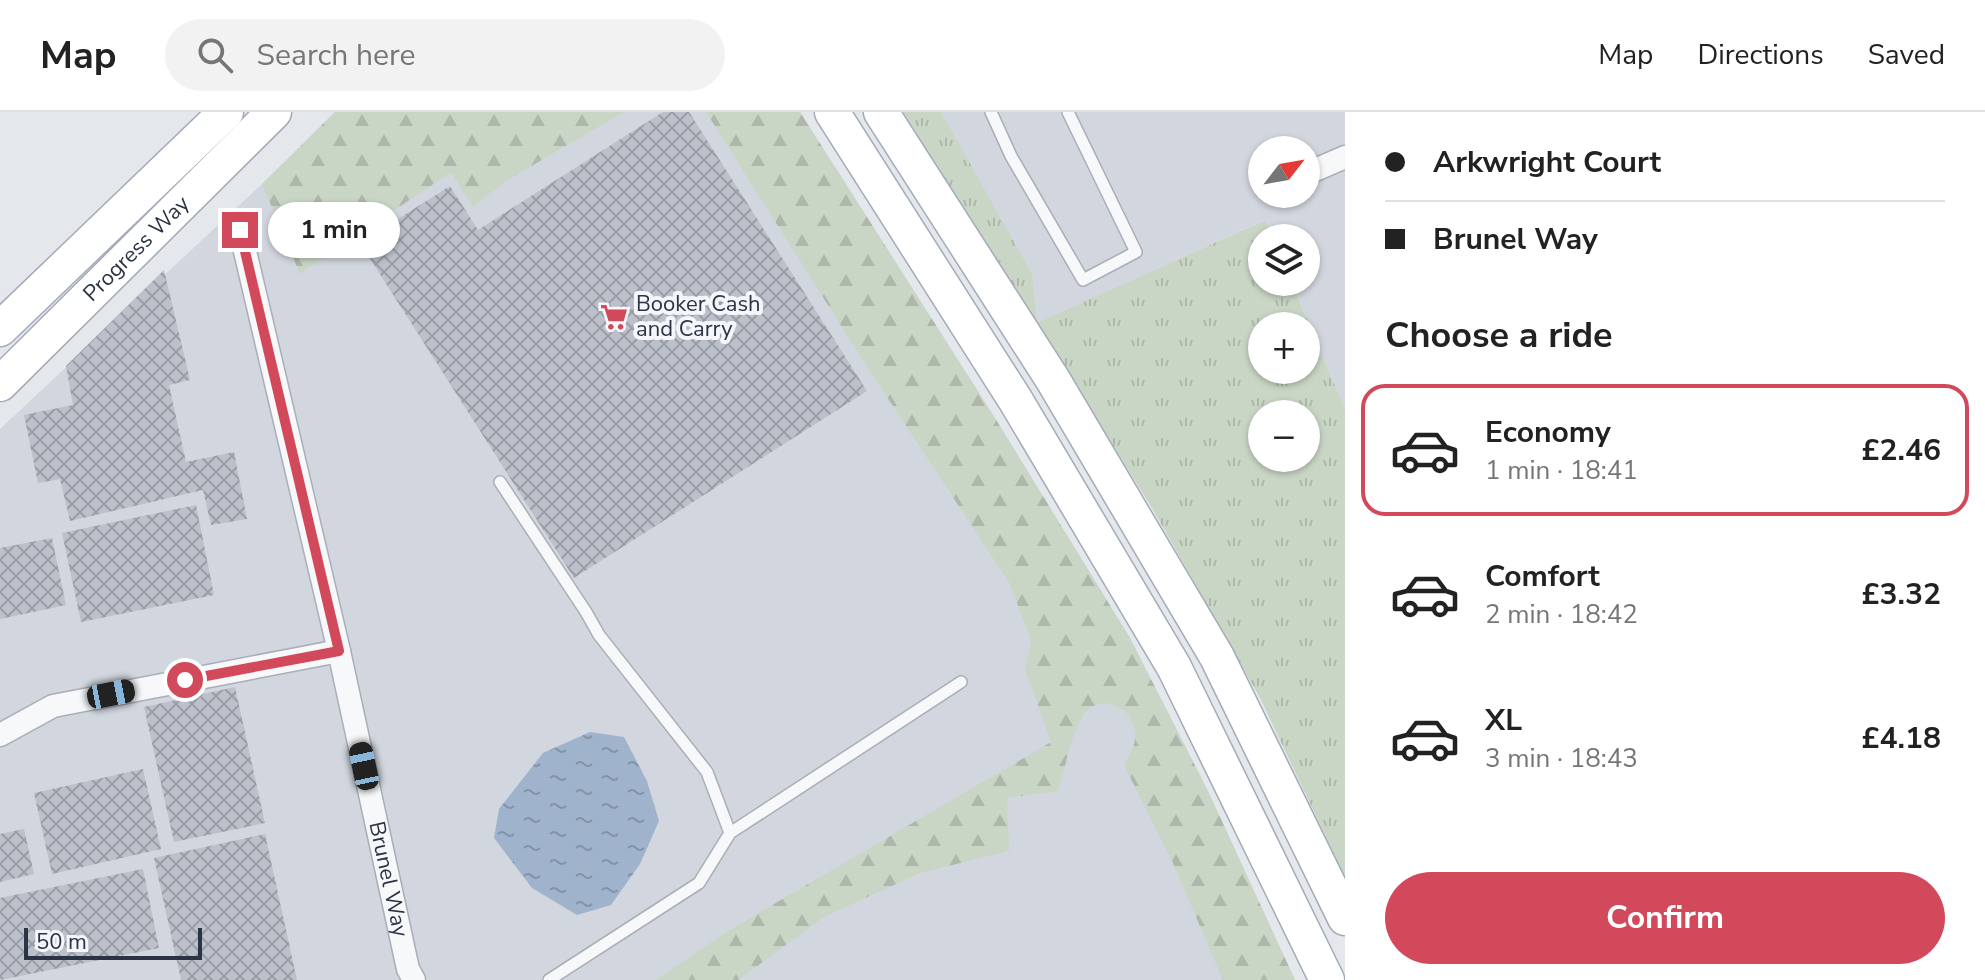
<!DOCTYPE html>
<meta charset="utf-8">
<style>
body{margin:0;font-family:"Nunito Sans",sans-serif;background:#f2f2f2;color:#222;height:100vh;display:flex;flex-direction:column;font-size:30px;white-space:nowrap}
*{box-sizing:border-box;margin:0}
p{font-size:26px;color:#767676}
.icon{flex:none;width:44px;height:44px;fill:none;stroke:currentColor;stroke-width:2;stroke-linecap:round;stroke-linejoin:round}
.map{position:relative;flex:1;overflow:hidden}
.sheet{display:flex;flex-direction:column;background:#fff;width:640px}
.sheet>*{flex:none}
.hud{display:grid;align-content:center;height:176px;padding:0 40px;background:#fff}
.needle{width:52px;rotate:59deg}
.buttons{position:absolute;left:1248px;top:24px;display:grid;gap:16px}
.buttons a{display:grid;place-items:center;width:72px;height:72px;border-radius:50%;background:#fff;box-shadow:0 2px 6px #0004;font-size:40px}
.scale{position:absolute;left:24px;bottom:20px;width:178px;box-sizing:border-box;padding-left:8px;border:4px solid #2b3445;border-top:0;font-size:22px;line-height:28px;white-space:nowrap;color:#2b3445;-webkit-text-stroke:6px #f4f6f9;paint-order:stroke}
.end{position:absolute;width:36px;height:36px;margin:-18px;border:10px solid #d1495b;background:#fff;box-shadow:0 0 0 4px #fff}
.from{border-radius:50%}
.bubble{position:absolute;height:56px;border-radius:28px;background:#fff;box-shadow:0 2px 6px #0004;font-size:26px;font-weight:700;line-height:56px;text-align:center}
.car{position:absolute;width:24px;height:48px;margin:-24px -12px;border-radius:10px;box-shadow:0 0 6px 2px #0007;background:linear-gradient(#222 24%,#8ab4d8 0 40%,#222 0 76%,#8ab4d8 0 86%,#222 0)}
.hud b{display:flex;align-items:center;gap:28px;height:76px;font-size:30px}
.hud b+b{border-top:2px solid #e0e0e0}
.hud i{width:20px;height:20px;background:#222}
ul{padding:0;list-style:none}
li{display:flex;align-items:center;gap:24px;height:132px;margin:0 16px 12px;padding:0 24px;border:4px solid transparent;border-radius:24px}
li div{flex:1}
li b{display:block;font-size:30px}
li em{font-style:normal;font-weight:700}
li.on{border-color:#d1495b}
li>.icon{width:72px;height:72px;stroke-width:1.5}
h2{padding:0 40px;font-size:36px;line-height:96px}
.button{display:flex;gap:16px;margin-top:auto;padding:16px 40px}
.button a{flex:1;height:92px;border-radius:48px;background:#d1495b;color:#fff;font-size:32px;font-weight:700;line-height:92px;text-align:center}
header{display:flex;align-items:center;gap:48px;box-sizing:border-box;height:112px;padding:0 40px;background:#fff;border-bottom:2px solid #e0e0e0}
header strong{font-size:38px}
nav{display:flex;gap:44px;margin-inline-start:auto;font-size:28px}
.search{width:560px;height:72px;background:#f2f2f2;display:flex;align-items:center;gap:20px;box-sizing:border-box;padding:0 28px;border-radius:44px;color:#767676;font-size:30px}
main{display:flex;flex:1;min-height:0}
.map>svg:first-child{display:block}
.built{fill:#d2d6de;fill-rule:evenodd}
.grass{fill:url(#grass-tufts);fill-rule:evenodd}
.forest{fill:url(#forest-firs)}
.water{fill:url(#water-ripples)}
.building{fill:url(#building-cross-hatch)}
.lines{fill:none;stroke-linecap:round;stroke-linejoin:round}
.lane-casing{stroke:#a9aeb7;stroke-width:14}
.street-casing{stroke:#a9aeb7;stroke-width:25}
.primary-casing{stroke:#a3abb8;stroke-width:37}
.lane{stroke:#f7f8fa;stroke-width:11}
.street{stroke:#f7f8fa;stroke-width:22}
.primary{stroke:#fff;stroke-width:34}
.route{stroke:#d1495b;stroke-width:10}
.labels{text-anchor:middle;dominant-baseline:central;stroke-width:8;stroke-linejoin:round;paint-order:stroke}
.street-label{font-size:22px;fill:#2b3445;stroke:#f4f6f9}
.poi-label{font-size:22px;fill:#2b3445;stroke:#f4f6f9;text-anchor:start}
</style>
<header>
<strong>Map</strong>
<div class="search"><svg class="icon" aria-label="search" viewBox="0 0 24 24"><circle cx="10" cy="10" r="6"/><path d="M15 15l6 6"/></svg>Search here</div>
<nav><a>Map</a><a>Directions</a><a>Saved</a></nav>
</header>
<main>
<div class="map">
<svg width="1345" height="868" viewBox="0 0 1345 868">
<defs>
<pattern id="grass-tufts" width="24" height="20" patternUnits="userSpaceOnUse" patternTransform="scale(2)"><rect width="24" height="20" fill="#c9d6c5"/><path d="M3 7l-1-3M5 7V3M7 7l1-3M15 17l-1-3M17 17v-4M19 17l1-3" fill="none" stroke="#adb8ab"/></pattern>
<pattern id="forest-firs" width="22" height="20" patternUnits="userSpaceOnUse" patternTransform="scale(2)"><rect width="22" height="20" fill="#c9d6c5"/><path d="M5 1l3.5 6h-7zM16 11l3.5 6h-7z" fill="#adb8ab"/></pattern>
<pattern id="water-ripples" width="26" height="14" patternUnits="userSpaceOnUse" patternTransform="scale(2)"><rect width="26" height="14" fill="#9fb4cc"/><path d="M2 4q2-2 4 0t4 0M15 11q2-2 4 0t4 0" fill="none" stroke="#8293a7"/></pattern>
<pattern id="building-cross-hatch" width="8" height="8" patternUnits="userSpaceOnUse" patternTransform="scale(2)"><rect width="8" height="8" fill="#bbc0ca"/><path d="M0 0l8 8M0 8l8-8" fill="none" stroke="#989da6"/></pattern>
</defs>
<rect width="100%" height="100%" fill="#e4e7ec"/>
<path class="built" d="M 335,0 L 800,0 L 995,306 L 1130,526 L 1208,679 L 1295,868 L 0,868 L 0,317 L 262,72 Z
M 941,0 L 1345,0 L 1345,297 L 1291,170 L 1306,170 L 1306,126 L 1273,126 L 1264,108 L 1036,212 L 964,44 ZM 1262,38 L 1306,38 L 1306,82 L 1262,82 Z"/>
<path class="grass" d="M 903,0 L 941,0 L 1032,162 L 1037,211 L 1265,108 L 1273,126 L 1262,126 L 1262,170 L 1291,170 L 1345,297 L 1345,765 L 1260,586 L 1152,396 ZM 1262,214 L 1306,214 L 1306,258 L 1262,258 ZM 1262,302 L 1306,302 L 1306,346 L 1262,346 Z"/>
<path class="forest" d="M 335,0 L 624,0 L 506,69 L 473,95 L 451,60 L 300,162 L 262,72 Z
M 706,0 L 800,0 L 995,306 L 1130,526 L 1208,679 L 1295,868 L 1223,868 L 1172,749 L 1124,653 C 1129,644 1135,635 1135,624 C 1136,596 1103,579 1084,602 C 1073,616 1064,660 1058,679 L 1007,686 L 1009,739 L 920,761 L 824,805 L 738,868 L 656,868 L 728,819 L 1051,630 L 1025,557 L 1031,529 L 1010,472 L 862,247 Z"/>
<path class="water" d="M 590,620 L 624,625 L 647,669 L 659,709 L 640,752 L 611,793 L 577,803 L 532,776 L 494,726 L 499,697 L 543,641 Z"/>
<path class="building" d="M 663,0 L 689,0 L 867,279 L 574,466 L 360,131 L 450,74 L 478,118 Z
M 164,158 L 190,268 L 169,273 L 186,350 L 234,340 L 247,407 L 211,413 L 203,378 L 70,409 L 60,367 L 38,371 L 24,303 L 73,293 L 66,254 Z
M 196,393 L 214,483 L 81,510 L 62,421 Z
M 52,426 L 66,493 L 0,507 L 0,436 Z
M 235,575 L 265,711 L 174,730 L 144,595 Z
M 143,657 L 161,737 L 52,762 L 34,681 Z
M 24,717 L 34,762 L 0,770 L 0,722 Z
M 265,722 L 297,868 L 181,868 L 154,746 Z
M 143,757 L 159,836 L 0,868 L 0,786 Z"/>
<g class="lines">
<g class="lane-casing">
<path id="lane" d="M 991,0 L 1011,44 L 1083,168 L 1136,140 L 1068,0
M 500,370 L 586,500 L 599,523 L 707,660 L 730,721 L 699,771 L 549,868
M 730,721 L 961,570"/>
</g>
<g class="street-casing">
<g id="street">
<path d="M 1306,62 L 1345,45"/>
<path id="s1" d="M 240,118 L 339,539 L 408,857 L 414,868"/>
<path d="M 0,623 L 53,594 L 339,539"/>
</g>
</g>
<g class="primary-casing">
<g id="primary">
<path d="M 832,0 L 1016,289 L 1174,555 L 1327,868"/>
<path d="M 881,0 L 1053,268 L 1217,545 L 1345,806"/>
<path d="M 0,217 L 226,0"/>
<path id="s2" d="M 0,272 L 274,0"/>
</g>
</g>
<use href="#lane" class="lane"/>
<use href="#street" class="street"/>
<use href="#primary" class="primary"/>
</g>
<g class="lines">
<path class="route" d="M 185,568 L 339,539 L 240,118"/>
</g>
<defs>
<g id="supermarket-bare" transform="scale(2.16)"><path d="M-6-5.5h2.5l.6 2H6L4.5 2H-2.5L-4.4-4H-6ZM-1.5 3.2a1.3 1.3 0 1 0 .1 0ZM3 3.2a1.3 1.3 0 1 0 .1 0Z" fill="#d1495b" stroke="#f4f6f9" stroke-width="2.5" paint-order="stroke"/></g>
</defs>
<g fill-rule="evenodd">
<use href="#supermarket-bare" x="614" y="205"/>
</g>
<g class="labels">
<g class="street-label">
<text stroke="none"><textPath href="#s2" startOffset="192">Progress Way</textPath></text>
<text stroke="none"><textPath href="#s1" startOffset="666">Brunel Way</textPath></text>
</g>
<g class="poi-label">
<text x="636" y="192">Booker Cash<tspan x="636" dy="25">and Carry</tspan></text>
</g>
</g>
</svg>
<div class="buttons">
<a><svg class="needle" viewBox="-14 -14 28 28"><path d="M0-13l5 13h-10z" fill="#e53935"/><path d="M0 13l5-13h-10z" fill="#767676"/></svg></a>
<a><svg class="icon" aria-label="layers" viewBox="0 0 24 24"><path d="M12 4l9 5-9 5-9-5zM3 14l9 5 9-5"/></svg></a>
<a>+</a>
<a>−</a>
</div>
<div class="scale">50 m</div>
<i class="end from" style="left:185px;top:568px"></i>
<i class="end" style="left:240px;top:118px"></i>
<div class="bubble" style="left:268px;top:90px;width:132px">1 min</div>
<i class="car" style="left:111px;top:582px;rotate:79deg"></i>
<i class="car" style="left:364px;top:654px;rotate:348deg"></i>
</div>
<section class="sheet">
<div class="hud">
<b><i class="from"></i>Arkwright Court</b>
<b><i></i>Brunel Way</b>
</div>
<h2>Choose a ride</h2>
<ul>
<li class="on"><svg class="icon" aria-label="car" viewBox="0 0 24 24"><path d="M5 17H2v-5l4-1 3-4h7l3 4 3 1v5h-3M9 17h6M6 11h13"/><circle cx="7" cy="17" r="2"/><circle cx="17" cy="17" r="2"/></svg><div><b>Economy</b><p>1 min · 18:41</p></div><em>£2.46</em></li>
<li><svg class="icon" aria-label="car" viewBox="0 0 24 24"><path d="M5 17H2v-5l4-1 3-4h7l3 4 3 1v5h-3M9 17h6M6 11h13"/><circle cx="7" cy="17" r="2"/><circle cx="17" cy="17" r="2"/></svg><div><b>Comfort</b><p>2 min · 18:42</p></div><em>£3.32</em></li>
<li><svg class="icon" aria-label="car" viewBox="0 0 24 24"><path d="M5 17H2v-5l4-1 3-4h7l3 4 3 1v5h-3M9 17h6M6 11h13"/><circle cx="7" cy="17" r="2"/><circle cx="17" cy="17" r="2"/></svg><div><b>XL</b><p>3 min · 18:43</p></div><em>£4.18</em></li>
</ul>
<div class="button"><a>Confirm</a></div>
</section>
</main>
